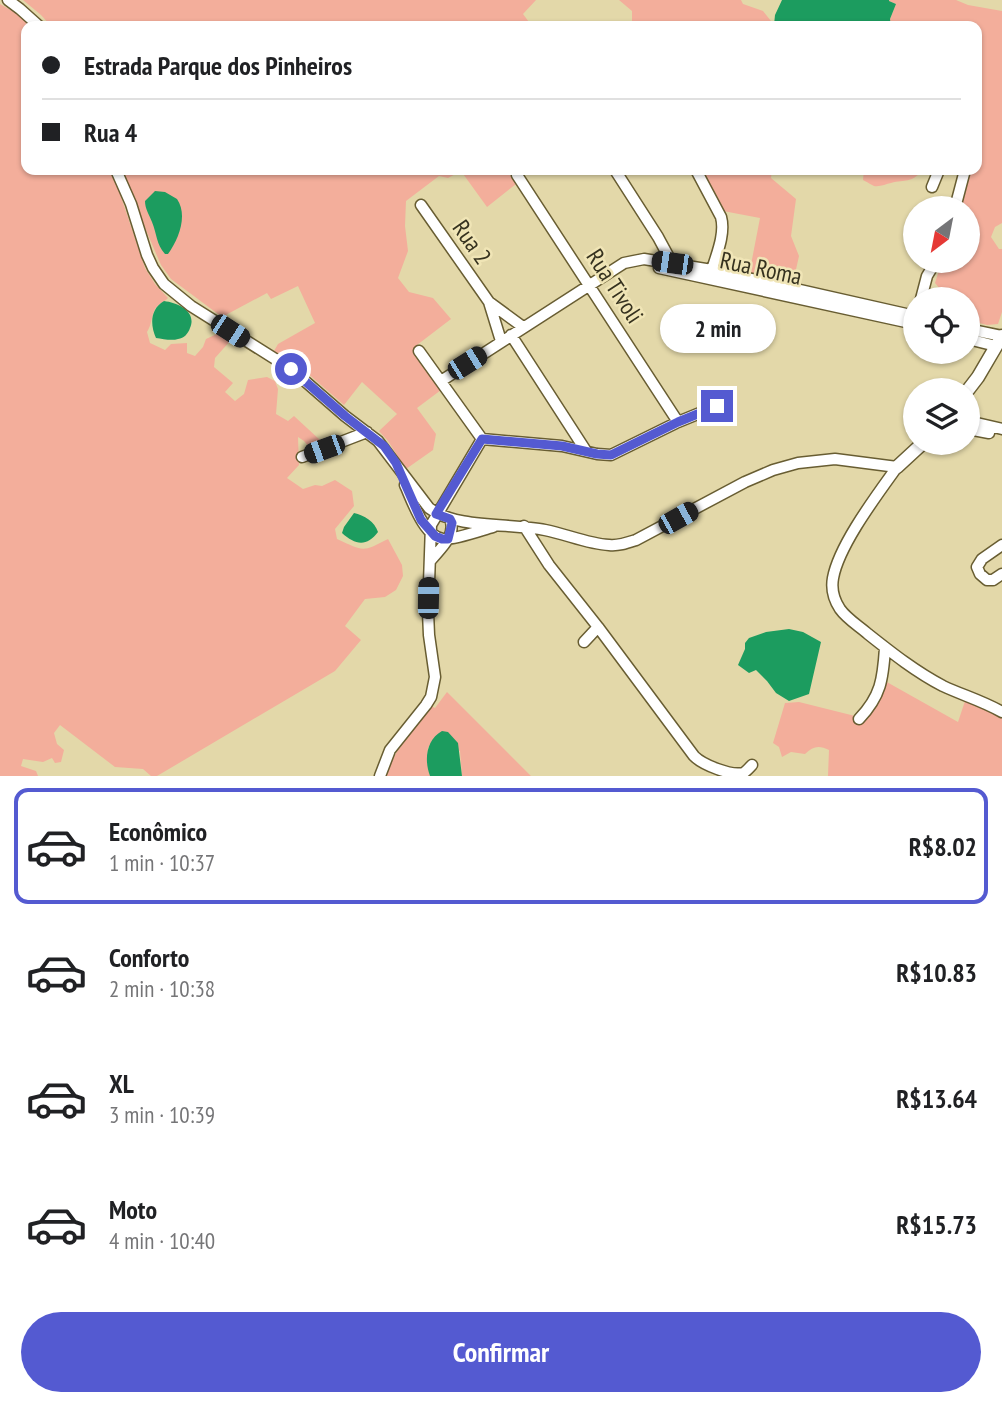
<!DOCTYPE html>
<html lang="pt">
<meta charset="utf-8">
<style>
body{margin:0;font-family:"PT Sans Narrow",sans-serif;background:#f6f6f6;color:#202124;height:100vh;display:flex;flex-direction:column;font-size:26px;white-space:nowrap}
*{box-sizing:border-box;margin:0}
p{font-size:23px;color:#757577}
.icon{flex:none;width:38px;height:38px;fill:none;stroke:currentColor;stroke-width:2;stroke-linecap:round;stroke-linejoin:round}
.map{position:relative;height:776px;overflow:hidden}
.details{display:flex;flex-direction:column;background:#fff;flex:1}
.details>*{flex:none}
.guide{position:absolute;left:21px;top:21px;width:961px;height:154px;border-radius:14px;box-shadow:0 2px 5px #0004;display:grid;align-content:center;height:154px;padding:0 21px;background:#fff}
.needle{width:46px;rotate:212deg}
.buttons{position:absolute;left:903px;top:196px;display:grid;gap:14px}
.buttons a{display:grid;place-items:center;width:77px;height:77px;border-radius:50%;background:#fff;box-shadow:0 2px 5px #0004;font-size:35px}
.end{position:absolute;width:32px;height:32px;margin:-16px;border:9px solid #545ad1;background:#fff;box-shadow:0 0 0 4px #fff}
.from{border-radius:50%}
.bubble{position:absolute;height:49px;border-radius:24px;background:#fff;box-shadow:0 2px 5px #0004;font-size:23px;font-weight:600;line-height:49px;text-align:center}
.car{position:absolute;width:21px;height:42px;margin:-21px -10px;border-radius:9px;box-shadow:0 0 5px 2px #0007;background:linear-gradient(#222 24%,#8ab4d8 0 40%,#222 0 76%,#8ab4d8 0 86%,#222 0)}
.guide b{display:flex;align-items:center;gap:24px;height:66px;font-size:26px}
.guide b+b{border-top:2px solid #e0e0e0}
.guide i{width:18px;height:18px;background:#202124}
ul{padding:12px 0 0;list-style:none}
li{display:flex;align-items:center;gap:21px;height:116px;margin:0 14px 10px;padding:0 7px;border:4px solid transparent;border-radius:14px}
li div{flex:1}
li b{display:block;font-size:26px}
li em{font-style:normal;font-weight:600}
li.current{border-color:#545ad1}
li>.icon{width:63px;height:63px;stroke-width:1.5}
.button{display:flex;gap:14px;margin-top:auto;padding:14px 21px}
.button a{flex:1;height:80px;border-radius:42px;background:#545ad1;color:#fff;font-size:28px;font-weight:600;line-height:80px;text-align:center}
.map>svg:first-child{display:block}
.green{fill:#f3ae9b}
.water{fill:#1c9c5f}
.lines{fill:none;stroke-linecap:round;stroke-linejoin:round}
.minor-casing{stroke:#685d32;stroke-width:13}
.major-casing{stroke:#685d32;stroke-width:15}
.minor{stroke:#fff;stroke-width:10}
.major{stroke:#fff;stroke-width:12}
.route{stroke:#545ad1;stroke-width:9}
.labels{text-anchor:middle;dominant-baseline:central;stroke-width:5;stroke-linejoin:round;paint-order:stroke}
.street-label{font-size:24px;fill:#36321f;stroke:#f0e5b6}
</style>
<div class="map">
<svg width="1002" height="776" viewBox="0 0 1002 776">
<rect width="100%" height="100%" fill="#e3d8a9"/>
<path class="green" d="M 23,0 L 536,0 L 523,14 L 532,26 L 51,26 L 41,15 Z
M 619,0 L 741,0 L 743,4 L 763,11 L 775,26 L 632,26 L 632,11 Z
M 889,0 L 956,0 L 968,5 L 1002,11 L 1002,223 L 995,227 L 991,237 L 999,249 L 1002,249 L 1002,312 L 998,324 L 987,325 L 968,320 L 968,299 L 946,299 L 946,296 L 935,283 L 942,261 L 968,261 L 968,208 L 958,208 L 970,170 L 976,170 L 976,26 L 891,26 L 890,19 L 896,4 L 889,1 Z
M 0,4 L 21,16 L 31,26 L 26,26 L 26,170 L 109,170 L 118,188 L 145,268 L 155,284 L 168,298 C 164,302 158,304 155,309 C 151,317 152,324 147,332 L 150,343 L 165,350 L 171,344 L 187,343 L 187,353 L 195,356 L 203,347 L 206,339 L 219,333 L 231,340 L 215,358 L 214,367 L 233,383 L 225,392 L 235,401 L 244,394 L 248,380 L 267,377 L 275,381 L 278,389 L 276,414 L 288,421 L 294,416 L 320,440 L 320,445 L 310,448 L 304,441 L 298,437 L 299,465 L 287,478 L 303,489 L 315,485 L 322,486 L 335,480 L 352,491 L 354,506 L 335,529 L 337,539 C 364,551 361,553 388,539 L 402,565 L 403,576 L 396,590 L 385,597 L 365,599 L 345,626 L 361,640 L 335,671 L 157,776 L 151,776 L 143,769 L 115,767 L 60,725 L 54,733 L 57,744 L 64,750 L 61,762 L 55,763 L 52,758 L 43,762 L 23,759 L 21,766 L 36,771 L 38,776 L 0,776 Z
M 120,170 L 518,170 L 510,175 L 516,184 L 487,207 L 461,171 L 448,178 L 439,176 L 406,201 L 405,226 L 408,251 L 398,278 L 409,292 L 433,298 L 451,319 L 417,345 L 414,354 L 441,390 L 417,408 L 436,434 L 433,450 L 406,469 L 388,441 L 379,431 L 397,414 L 362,382 L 344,405 L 306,372 L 274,351 L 278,344 L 315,323 L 298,286 L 271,299 L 267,293 L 222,317 L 171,279 L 161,265 Z
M 701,170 L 772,170 L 771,178 L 796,199 L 791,236 L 799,256 L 793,283 L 749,275 L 760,218 L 723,211 Z
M 864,170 L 923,170 C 910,184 906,179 891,183 C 886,184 880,187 874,186 C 872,185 865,181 863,180 Z
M 885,681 L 958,722 L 965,701 L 993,712 L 1002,718 L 1002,776 L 828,776 L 829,750 C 819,745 813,746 805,754 L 791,752 L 782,757 L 779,747 L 773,743 L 785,703 L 799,702 L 863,718 Z
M 447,692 L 531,776 L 462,776 L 460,751 L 428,747 L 427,760 L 430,776 L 385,776 L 396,753 L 431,706 L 435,708 Z"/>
<path class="water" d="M 782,0 L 889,0 L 889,1 L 896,4 L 890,19 L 891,26 L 775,26 L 774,25 L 775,15 Z
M 155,191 L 165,192 L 177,199 C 188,215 179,239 168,254 L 165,254 C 156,244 157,234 152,222 C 149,214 145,209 145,201 Z
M 164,301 C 179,303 197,312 190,328 C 188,334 184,338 178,339 C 172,341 163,339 156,338 C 150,325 150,309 164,301 Z
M 354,513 C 364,515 375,522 378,532 C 367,547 355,545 342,533 L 344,527 Z
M 789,629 L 803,632 L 821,642 L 809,694 L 789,701 L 776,693 L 767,681 L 756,670 L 749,673 L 738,665 L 745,649 L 745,643 L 749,638 L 766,632 Z
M 442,731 L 448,732 L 458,743 L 462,776 L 430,776 C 424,760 426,740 442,731 Z"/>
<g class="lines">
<g class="minor-casing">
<path id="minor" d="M 8,0 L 20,9 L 39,26
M 116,170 L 131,204 L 147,255 L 153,268 L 164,284 L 191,306 L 291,369 L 345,416 L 378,441 L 429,508 C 456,529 511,523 545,530 C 566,534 588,544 609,545 C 619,546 627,543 636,540 L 745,482 L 773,470 L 798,463 L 835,459 L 897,467 C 877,495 839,545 833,578 C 831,589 834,600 840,609 C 847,619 859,626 868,634 C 892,653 916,672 943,686 C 962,695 983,701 1002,712
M 615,170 L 658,237 L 672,263 L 673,268
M 696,170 L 721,217 C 726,235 715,258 710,276
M 517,175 L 678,422
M 932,187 L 939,170
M 421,205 L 489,302 L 501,341
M 955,208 L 965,170
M 659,268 L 915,324
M 921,299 L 927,276 L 936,261
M 489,302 L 523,327
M 968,329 L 1002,336
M 511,335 L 586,451
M 968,339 L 996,346
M 419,351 L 482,439
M 441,381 L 624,263 L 644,259 L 712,270 L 915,316
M 968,421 L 1002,429
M 968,429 L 989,433
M 482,439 L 562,446 L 597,454 L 611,455 L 678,422 L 717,406
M 302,457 L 367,432
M 405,485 C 412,500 424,537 443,539 C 455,540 482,530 493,527
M 524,526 L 549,565 L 598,627 L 584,642
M 1002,545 L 982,559 L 977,567 L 980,574 L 987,580 L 993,580 L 1002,574
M 431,560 C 440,549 457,535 450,519
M 598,627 L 694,756 C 703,765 731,776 743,773 C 746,772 750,767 752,765
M 859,719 C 881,696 883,679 885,648
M 380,776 L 390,750 L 426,705 L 431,697 L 435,677 L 429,635 L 428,612 L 431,525 L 482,439"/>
</g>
<g class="major-casing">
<path id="major" d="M 968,390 L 978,377 L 1002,336
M 897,467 L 923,443"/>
</g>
<use href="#minor" class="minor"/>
<use href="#major" class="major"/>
</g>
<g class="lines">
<path class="route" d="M 291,369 L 345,416 L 384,446 L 396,463 L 421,520 L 435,536 L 442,539 L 448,539 L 452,523 L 450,519 L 436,514 L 482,439 L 562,446 L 597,454 L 611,455 L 678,422 L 717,406"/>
</g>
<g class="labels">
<g class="street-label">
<text transform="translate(472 242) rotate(55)">Rua 2</text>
<text transform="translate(761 268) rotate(12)">Rua Roma</text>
<text transform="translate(615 286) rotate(57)">Rua Tivoli</text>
</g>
</g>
</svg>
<div class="buttons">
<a><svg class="needle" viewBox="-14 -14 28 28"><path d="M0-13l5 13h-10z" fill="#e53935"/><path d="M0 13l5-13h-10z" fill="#757577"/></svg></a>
<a><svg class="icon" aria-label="locate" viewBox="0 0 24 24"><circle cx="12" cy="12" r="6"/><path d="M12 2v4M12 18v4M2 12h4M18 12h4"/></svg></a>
<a><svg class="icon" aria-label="layers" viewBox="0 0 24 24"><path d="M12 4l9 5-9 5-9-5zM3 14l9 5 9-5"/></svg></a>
</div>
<i class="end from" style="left:291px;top:369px"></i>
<i class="end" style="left:717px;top:406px"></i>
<div class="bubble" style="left:660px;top:304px;width:116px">2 min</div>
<i class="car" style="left:672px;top:263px;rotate:278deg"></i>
<i class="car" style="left:230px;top:331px;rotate:123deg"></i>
<i class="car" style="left:467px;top:363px;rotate:58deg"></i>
<i class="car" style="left:324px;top:449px;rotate:250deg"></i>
<i class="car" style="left:678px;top:518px;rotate:61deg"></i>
<i class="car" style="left:428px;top:598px;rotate:1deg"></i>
<div class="guide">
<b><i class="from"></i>Estrada Parque dos Pinheiros</b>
<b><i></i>Rua 4</b>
</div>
</div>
<section class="details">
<ul>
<li class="current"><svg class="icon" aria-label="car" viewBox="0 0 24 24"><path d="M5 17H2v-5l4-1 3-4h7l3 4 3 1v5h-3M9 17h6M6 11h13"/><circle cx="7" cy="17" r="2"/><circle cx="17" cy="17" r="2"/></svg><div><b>Econômico</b><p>1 min · 10:37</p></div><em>R$8.02</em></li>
<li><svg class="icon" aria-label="car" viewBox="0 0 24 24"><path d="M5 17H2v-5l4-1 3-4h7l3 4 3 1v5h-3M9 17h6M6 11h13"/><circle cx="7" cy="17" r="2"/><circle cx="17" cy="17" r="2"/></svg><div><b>Conforto</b><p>2 min · 10:38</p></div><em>R$10.83</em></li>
<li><svg class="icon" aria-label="car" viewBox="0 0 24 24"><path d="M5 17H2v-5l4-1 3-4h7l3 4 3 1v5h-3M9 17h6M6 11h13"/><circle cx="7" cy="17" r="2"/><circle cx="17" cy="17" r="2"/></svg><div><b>XL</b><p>3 min · 10:39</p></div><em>R$13.64</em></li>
<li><svg class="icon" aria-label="car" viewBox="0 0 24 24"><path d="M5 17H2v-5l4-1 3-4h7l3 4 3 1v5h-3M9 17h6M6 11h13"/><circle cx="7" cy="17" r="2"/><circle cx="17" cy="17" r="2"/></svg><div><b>Moto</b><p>4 min · 10:40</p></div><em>R$15.73</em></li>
</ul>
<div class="button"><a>Confirmar</a></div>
</section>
